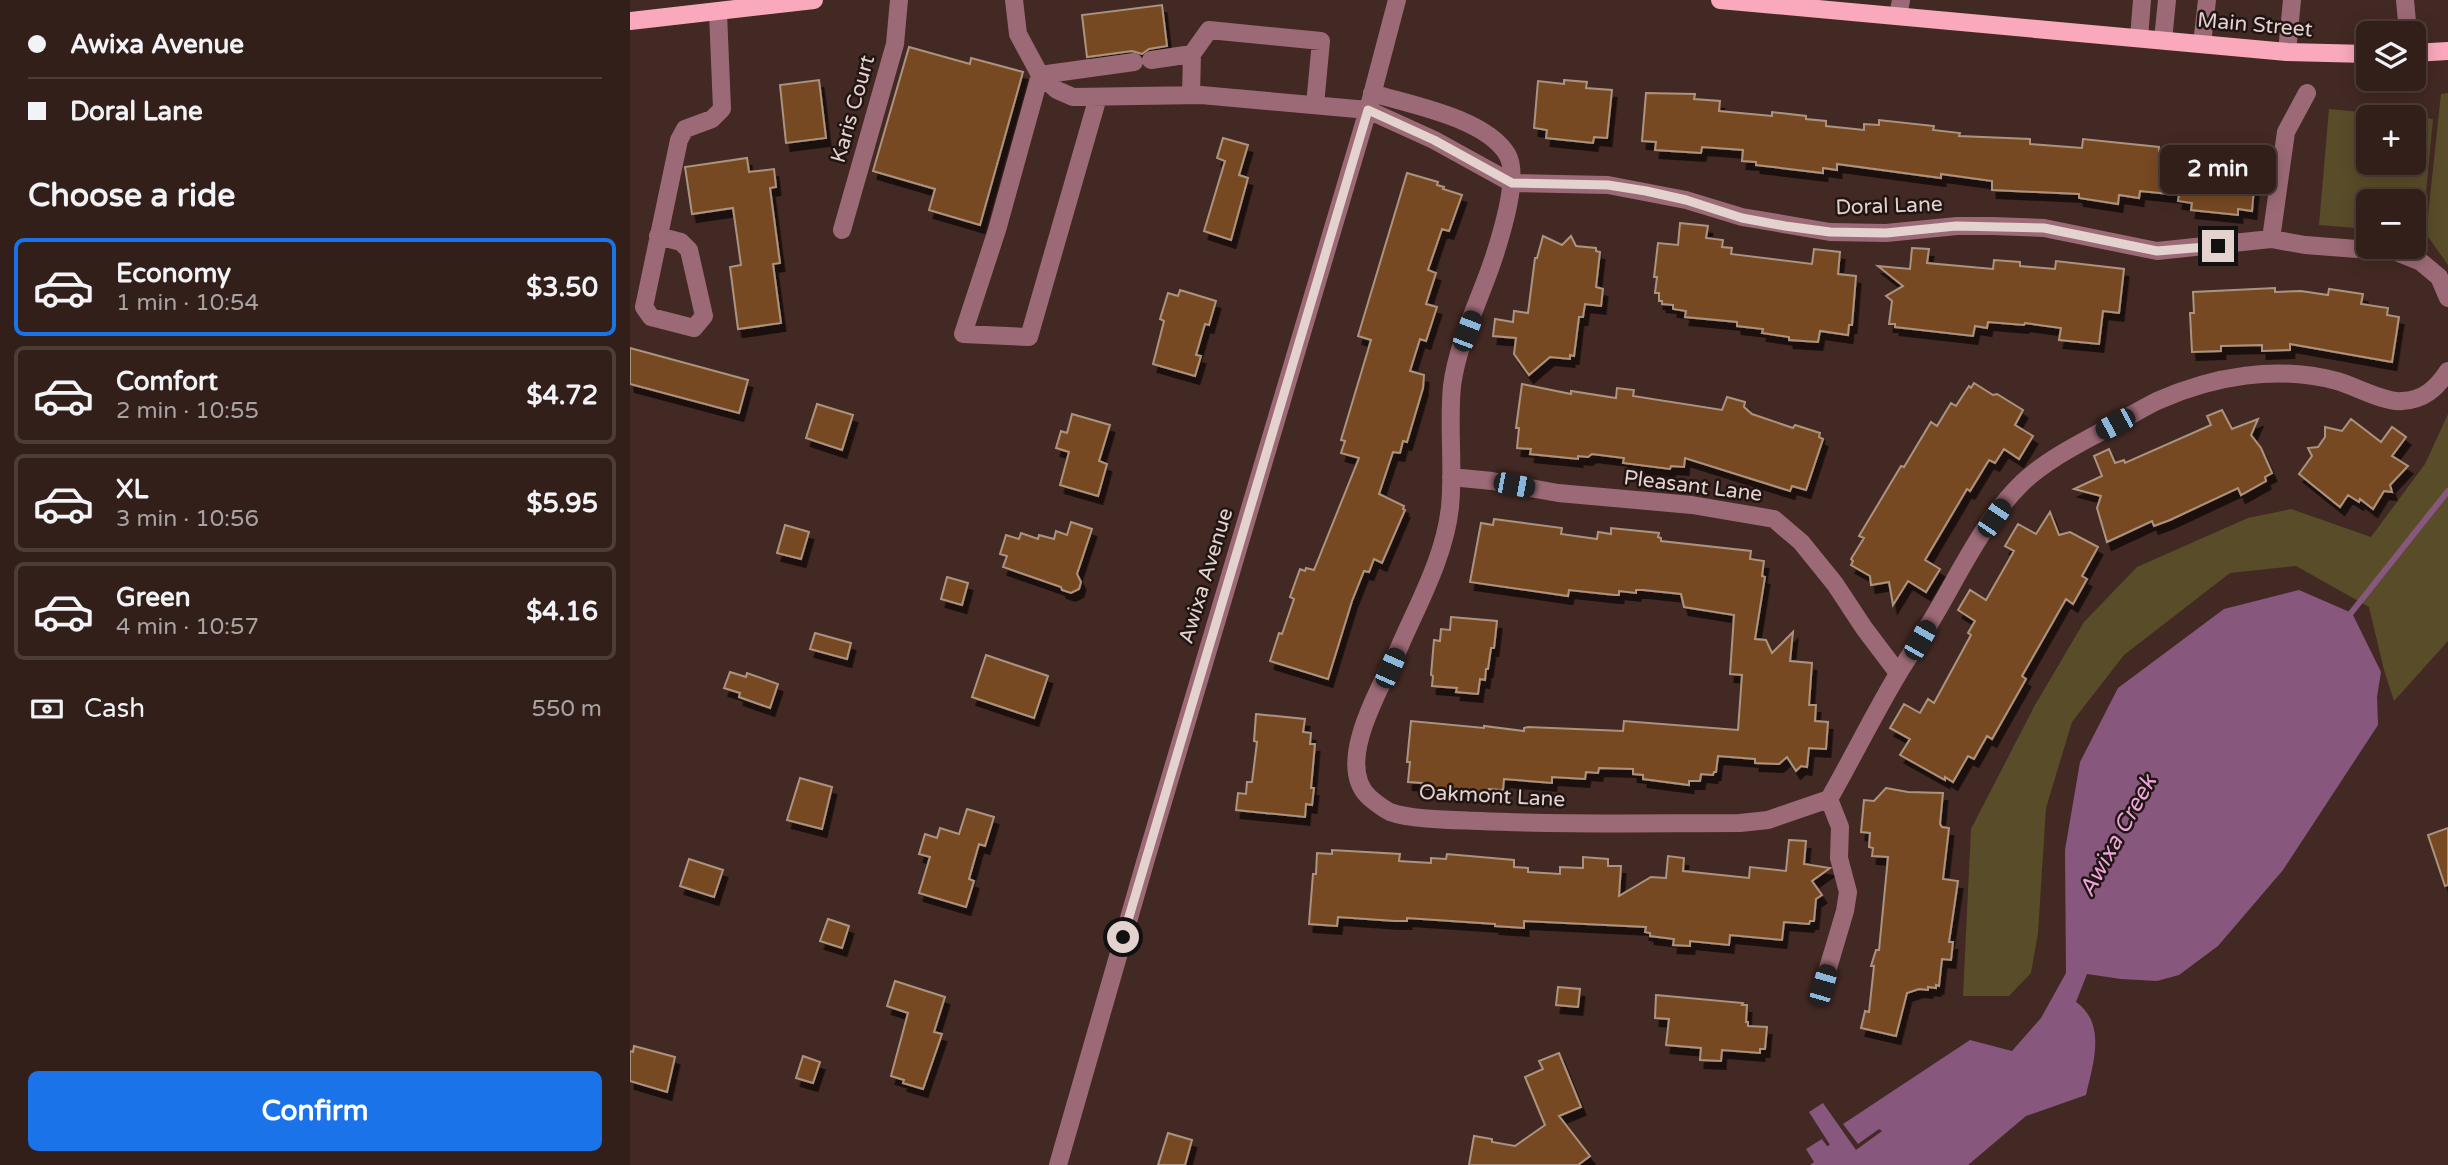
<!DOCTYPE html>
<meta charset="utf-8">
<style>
body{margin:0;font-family:"Varela Round",sans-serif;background:#3d2c27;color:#f1f3f6;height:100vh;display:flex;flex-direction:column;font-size:26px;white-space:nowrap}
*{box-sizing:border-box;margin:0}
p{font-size:23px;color:#a8a2a2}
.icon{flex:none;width:38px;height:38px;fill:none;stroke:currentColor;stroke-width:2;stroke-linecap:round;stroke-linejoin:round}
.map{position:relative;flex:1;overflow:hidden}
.drawer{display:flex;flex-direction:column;background:#321f1a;width:630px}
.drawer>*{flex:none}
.top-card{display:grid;align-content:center;height:154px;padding:0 28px;background:#321f1a}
.controls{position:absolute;left:1726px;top:21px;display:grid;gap:14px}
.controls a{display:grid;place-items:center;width:70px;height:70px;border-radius:10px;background:#321f1a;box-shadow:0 4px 18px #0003,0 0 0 2px #4d3d39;font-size:35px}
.end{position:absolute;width:32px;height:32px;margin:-16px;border:9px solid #e4d2ce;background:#111;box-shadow:0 0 0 4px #111}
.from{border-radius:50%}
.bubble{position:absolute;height:49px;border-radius:10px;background:#321f1a;box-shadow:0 4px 18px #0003,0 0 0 2px #4d3d39;font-size:23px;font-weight:700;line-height:49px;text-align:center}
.car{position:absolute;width:21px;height:42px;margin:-21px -10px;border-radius:9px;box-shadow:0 0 5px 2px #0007;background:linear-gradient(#222 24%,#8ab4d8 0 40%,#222 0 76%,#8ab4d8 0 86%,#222 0)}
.top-card b{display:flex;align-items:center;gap:24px;height:66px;font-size:26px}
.top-card b+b{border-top:2px solid #4d3d39}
.top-card i{width:18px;height:18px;background:#f1f3f6}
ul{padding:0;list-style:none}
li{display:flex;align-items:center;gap:21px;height:98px;margin:0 14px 10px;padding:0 14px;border:4px solid #4d3d39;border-radius:10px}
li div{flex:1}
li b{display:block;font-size:26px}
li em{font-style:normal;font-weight:700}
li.active{border-color:#1a73e8}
li>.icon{width:63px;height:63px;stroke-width:1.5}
h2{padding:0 28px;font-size:32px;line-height:84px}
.pay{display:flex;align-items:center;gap:18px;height:77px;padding:0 28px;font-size:26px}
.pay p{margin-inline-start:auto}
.cta{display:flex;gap:14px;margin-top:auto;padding:14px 28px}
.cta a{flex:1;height:80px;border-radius:10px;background:#1a73e8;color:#fff;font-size:28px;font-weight:700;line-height:80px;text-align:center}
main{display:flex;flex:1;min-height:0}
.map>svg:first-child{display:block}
.green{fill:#594c29;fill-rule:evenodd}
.water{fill:#88577d}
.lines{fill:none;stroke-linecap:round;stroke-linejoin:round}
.stream{stroke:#88577d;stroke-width:6}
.building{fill:#774a20;stroke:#ac937f;stroke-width:2;filter:url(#shadow)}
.minor{stroke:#9c6a76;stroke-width:18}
.major{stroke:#faa9bd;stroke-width:18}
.route{stroke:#e4d2ce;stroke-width:9}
.labels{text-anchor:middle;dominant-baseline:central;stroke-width:5;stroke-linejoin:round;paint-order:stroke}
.street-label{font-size:21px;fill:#e4d2ce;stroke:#211513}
.water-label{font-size:23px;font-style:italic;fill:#eea4dc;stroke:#211513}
</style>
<main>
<section class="drawer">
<div class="top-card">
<b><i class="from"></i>Awixa Avenue</b>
<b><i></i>Doral Lane</b>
</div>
<h2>Choose a ride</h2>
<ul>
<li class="active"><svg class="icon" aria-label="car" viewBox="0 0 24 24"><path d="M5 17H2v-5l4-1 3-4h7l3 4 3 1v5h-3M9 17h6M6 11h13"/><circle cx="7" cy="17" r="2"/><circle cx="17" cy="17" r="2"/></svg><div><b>Economy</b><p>1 min · 10:54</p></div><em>$3.50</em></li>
<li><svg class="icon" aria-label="car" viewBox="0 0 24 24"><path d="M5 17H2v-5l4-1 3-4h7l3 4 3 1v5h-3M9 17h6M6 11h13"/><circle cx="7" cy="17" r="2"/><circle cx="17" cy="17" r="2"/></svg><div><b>Comfort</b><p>2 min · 10:55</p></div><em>$4.72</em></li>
<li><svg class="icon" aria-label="car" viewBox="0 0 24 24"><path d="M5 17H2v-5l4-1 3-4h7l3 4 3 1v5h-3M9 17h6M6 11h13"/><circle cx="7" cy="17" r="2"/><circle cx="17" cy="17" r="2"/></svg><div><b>XL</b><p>3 min · 10:56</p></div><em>$5.95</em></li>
<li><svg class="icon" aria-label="car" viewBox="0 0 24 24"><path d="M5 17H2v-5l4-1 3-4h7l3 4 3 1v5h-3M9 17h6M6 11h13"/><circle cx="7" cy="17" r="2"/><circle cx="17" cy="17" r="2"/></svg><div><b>Green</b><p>4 min · 10:57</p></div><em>$4.16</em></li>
</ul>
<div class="pay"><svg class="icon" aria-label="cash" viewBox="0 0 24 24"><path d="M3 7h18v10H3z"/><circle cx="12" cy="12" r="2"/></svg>Cash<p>550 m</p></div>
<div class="cta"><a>Confirm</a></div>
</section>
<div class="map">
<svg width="1818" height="1165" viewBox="0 0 1818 1165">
<defs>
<filter id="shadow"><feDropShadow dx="4.5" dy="8" stdDeviation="0" flood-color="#0009"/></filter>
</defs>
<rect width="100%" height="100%" fill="#432923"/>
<path class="green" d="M 1818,93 L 1818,265 L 1796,234 L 1811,94 Z
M 1699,109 L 1803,119 L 1792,234 L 1783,234 L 1783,201 L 1738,201 L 1738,229 L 1689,225 ZM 1738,117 L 1783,117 L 1783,163 L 1738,163 Z
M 1818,414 L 1818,641 L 1764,701 L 1754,670 L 1739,607 L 1666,566 L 1600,573 L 1494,655 L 1442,722 L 1416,808 L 1408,933 L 1401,973 L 1379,996 L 1333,996 L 1341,829 L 1405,705 L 1454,622 L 1507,567 L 1618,518 L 1661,509 L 1741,537 L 1795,464 Z"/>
<path class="water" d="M 1669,590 L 1722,613 L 1751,672 L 1747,697 L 1748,725 L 1653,870 L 1588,946 L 1549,975 L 1527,981 L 1491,979 L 1457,974 L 1446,1002 C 1477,1024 1463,1064 1456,1095 L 1396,1116 L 1338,1165 L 1180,1165 L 1184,1162 L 1176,1149 L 1192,1139 L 1197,1146 L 1200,1145 L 1179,1112 L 1193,1103 L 1226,1150 L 1252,1131 L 1249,1129 L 1228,1144 L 1213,1124 L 1340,1040 L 1382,1051 L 1411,1018 L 1436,973 L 1435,850 L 1450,762 L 1488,688 L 1594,609 Z"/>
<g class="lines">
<path class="stream" d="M 1717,618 L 1818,491"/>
</g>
<path class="building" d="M 532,5 L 537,46 L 519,49 L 512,54 L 502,51 L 457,57 L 452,15 Z
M 279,47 L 340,64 L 341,58 L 393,72 L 350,225 L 299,210 L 305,189 L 243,171 Z
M 189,80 L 196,138 L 156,143 L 150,85 Z
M 934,80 L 957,82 L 956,88 L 982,90 L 977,138 L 964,137 L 963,143 L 916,138 L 917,130 L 904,128 L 908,81 L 934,84 Z
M 1016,93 L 1065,94 L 1064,99 L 1090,101 L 1089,111 L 1142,116 L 1142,112 L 1176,116 L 1176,119 L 1196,121 L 1196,126 L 1234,130 L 1234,124 L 1249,125 L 1249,120 L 1304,126 L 1303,130 L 1330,133 L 1329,136 L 1400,139 L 1400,144 L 1452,148 L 1453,139 L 1529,147 L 1529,152 L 1578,158 L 1579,153 L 1602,155 L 1601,162 L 1626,165 L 1622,211 L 1608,209 L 1608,215 L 1561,210 L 1562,203 L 1548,201 L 1549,195 L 1510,191 L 1509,198 L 1489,195 L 1488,204 L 1449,198 L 1449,194 L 1362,190 L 1362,181 L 1311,174 L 1311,178 L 1207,164 L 1207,170 L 1193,168 L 1193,173 L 1126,165 L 1126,162 L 1112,161 L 1113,150 L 1072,147 L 1071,153 L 1025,150 L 1026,142 L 1012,141 Z
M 593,138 L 618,145 L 609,175 L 618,178 L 601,240 L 574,231 L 595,161 L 587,158 Z
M 117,158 L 119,172 L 144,169 L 146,187 L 140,188 L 150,263 L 143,264 L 151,323 L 108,329 L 100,267 L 111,265 L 103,208 L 62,214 L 55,167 Z
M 777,173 L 808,182 L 807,185 L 814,187 L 813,189 L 832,195 L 819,231 L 812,229 L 798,270 L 806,273 L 796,304 L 807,307 L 796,341 L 790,339 L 780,371 L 794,375 L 793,388 L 777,442 L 773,441 L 770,453 L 763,452 L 749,494 L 774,506 L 773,509 L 775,510 L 752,563 L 744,559 L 739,572 L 734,571 L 722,601 L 698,679 L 640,661 L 649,633 L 652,634 L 664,599 L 660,597 L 670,569 L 675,571 L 676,568 L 684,570 L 729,458 L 711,453 L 715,441 L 711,440 L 741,340 L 728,336 Z
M 1050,223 L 1078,226 L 1076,238 L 1093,240 L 1092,247 L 1102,248 L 1101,254 L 1182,264 L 1184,249 L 1210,252 L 1208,274 L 1226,276 L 1222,325 L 1219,325 L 1218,335 L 1190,331 L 1188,342 L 1159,340 L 1159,337 L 1132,333 L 1133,329 L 1107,326 L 1107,322 L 1055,317 L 1056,311 L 1043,309 L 1043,305 L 1032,304 L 1032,301 L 1029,301 L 1029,293 L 1025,293 L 1027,277 L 1024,277 L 1028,243 L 1048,245 Z
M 913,236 L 932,245 L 941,236 L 946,246 L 966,248 L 966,251 L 970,252 L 966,287 L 973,289 L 971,306 L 955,304 L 953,317 L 949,317 L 944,356 L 940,355 L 940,359 L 920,357 L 899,375 L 884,354 L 886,338 L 863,336 L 865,319 L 883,322 L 884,311 L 898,313 L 905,258 L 907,258 Z
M 1282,248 L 1299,249 L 1297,263 L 1363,269 L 1364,260 L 1390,262 L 1390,266 L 1425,269 L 1426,261 L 1494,269 L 1489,313 L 1473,311 L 1469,344 L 1429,340 L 1431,328 L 1395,323 L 1394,325 L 1358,322 L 1357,328 L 1345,326 L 1343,336 L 1265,327 L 1265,324 L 1259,324 L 1262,301 L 1256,296 L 1273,286 L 1248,266 L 1280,269 Z
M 1645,288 L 1645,292 L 1671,291 L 1698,295 L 1699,289 L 1733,294 L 1731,304 L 1758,308 L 1757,315 L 1769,317 L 1762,362 L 1660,344 L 1660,350 L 1632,351 L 1632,345 L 1591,346 L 1591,351 L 1562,352 L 1560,313 L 1564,313 L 1563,292 Z
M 550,290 L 586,301 L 579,325 L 575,324 L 566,355 L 571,356 L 565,376 L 523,364 L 534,321 L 530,319 L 538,293 L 548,296 Z
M 0,348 L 118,380 L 109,413 L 0,384 Z
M 1344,383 L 1363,395 L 1367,394 L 1393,410 L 1385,425 L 1403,436 L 1389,459 L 1374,449 L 1365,463 L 1359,460 L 1340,491 L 1337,489 L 1295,560 L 1310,569 L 1296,592 L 1278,581 L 1263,605 L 1259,582 L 1241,585 L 1240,576 L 1221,565 L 1223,561 L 1221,559 L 1234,538 L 1229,536 L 1271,466 L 1274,467 L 1301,422 L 1307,426 L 1321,403 L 1326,406 L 1339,386 L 1341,388 Z
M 892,384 L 941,394 L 941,391 L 986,398 L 987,388 L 1004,390 L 1003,396 L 1092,410 L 1097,397 L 1115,402 L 1114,407 L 1122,414 L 1163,428 L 1165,425 L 1190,433 L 1189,437 L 1193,439 L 1176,490 L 1162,486 L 1160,491 L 1055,458 L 1054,467 L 1041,466 L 1040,469 L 993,463 L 994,458 L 962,454 L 958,457 L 948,456 L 948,459 L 900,454 L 901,449 L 887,448 L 889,428 L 886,428 Z
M 187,404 L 223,415 L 212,450 L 176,438 Z
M 1592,410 L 1602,429 L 1628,419 L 1621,435 L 1631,448 L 1642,473 L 1635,477 L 1636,481 L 1611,495 L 1608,488 L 1540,520 L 1524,526 L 1522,521 L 1477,542 L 1467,508 L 1471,496 L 1444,489 L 1472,476 L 1464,456 L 1479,449 L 1485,463 L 1494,460 L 1495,463 L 1581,425 L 1577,416 Z
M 442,414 L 480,425 L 469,461 L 477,464 L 468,496 L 430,485 L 439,452 L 426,448 L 431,431 L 437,433 Z
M 1721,419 L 1751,442 L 1762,427 L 1776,437 L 1762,456 L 1778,466 L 1760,485 L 1762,492 L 1754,491 L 1743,509 L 1730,499 L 1729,502 L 1718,495 L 1710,507 L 1669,474 L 1682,456 L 1678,448 L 1688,447 L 1695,437 L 1695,427 L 1712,431 Z
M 1420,512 L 1429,535 L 1440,532 L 1468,547 L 1452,576 L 1457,579 L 1443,604 L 1436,599 L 1392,676 L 1396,679 L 1362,739 L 1357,736 L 1344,759 L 1338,756 L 1323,782 L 1315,777 L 1315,780 L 1270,755 L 1280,739 L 1260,728 L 1274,704 L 1290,713 L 1298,699 L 1304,703 L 1341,635 L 1338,633 L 1345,621 L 1328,610 L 1340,590 L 1356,600 L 1384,551 L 1375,546 L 1388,524 L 1406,534 Z
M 864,519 L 932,528 L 931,534 L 967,539 L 968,532 L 981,534 L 981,528 L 1029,533 L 1028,537 L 1031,538 L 1031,541 L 1121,551 L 1120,559 L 1134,561 L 1132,576 L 1135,577 L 1125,639 L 1136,640 L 1142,653 L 1163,632 L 1160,661 L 1182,663 L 1179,705 L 1186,705 L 1185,721 L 1198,722 L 1196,749 L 1179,748 L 1177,767 L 1171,766 L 1166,771 L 1157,757 L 1149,764 L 1125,763 L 1125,759 L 1088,756 L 1086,772 L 1084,772 L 1083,775 L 1071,774 L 1070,781 L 1059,781 L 1059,785 L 1013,779 L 1013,775 L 1003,774 L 1003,769 L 969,768 L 968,773 L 956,772 L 955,779 L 922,777 L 922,783 L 874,779 L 873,790 L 859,789 L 859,795 L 791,788 L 792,783 L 778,782 L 780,762 L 777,762 L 781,721 L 854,728 L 854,726 L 894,731 L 894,728 L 898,727 L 993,731 L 994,721 L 1108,730 L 1112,675 L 1100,674 L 1104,615 L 1054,607 L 1051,594 L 1013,590 L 1006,590 L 1006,593 L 989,591 L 989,595 L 985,595 L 939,590 L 938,596 L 840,582 L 851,523 L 863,525 Z
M 441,522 L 462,529 L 447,574 L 451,582 L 449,589 L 441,593 L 432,590 L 431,587 L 373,567 L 377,556 L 370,554 L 376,535 L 389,539 L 391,533 L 408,539 L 409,535 L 424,539 L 426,531 L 437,535 Z
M 155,525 L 179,532 L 171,559 L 147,553 Z
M 317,577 L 338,583 L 332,605 L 311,599 Z
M 821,617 L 867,621 L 864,648 L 861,648 L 858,669 L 856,669 L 855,680 L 850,679 L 848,694 L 826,692 L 827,688 L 802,686 L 803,676 L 801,675 L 804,640 L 810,641 L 811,629 L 820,630 Z
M 185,633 L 221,643 L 217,659 L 180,649 Z
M 356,655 L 418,676 L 404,718 L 342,697 Z
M 100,672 L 116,677 L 117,673 L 148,684 L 140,708 L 109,697 L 110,693 L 94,688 Z
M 626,714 L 675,719 L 673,732 L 681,733 L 680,744 L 685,744 L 681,788 L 684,788 L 682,805 L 676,804 L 675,817 L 606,810 L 608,793 L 616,794 L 617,782 L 622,782 L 627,742 L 624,741 Z
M 170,778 L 202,787 L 192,829 L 157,820 Z
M 1256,788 L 1278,792 L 1313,793 L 1310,824 L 1312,827 L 1319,828 L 1313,879 L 1328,881 L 1319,942 L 1323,942 L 1321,960 L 1312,959 L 1309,986 L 1306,985 L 1306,988 L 1298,987 L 1298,990 L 1289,989 L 1277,993 L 1266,1036 L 1231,1028 L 1235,1011 L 1239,1012 L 1244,966 L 1241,966 L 1246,950 L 1249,950 L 1258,857 L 1242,856 L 1243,848 L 1239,847 L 1240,833 L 1231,832 L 1234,800 L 1244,801 Z
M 337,809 L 364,817 L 355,846 L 349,844 L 339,879 L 344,881 L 336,907 L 289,893 L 300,857 L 289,854 L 295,834 L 307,838 L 310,828 L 329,834 Z
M 1818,828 L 1818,885 L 1815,886 L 1798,835 Z
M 1159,840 L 1176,841 L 1174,864 L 1200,868 L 1182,881 L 1192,895 L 1186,899 L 1184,921 L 1180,921 L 1179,924 L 1154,922 L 1152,940 L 1100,935 L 1099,945 L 1060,941 L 1060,946 L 1043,945 L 1044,939 L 1020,936 L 1020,933 L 1015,932 L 1016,927 L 894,921 L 894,928 L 865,926 L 865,924 L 777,918 L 777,921 L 765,921 L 708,917 L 707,926 L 679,924 L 683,874 L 686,874 L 687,853 L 702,854 L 702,850 L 770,854 L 769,861 L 801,863 L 801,858 L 816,859 L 817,854 L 884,860 L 884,867 L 898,868 L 898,872 L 930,874 L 930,867 L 953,868 L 953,857 L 978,859 L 978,866 L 991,866 L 989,896 L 1021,877 L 1036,878 L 1038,856 L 1054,858 L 1053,871 L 1119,878 L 1120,867 L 1156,871 Z
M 59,859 L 93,870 L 84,897 L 50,886 Z
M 198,919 L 219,926 L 212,948 L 190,941 Z
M 265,981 L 315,997 L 304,1032 L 312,1034 L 293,1089 L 273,1083 L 274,1080 L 261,1076 L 278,1013 L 257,1006 Z
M 928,987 L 950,989 L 948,1007 L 926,1005 Z
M 1026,995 L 1113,1003 L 1112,1005 L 1117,1005 L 1116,1022 L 1118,1022 L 1118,1026 L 1137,1027 L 1135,1049 L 1130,1049 L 1130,1053 L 1092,1050 L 1091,1061 L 1070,1060 L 1071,1048 L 1036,1045 L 1039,1019 L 1025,1018 Z
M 4,1046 L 45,1057 L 37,1092 L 0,1081 L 0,1051 L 3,1052 Z
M 929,1053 L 951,1107 L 929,1116 L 960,1156 L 948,1165 L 839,1165 L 844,1136 L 862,1139 L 862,1142 L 885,1146 L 915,1125 L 895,1077 L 913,1069 L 909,1061 Z
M 173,1056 L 190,1062 L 183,1083 L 166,1078 Z
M 538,1133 L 562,1140 L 555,1165 L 528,1165 Z"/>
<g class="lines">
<path class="minor" d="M 384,0 L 388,34 L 410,75 L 427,90 L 443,97 L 571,95 L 738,110 L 804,140 L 882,183 L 978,185 L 1056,200 L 1112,217 L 1200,232 L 1256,233 L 1327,226 L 1363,226 L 1414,228 L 1527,251 L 1641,239 L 1675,245 L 1766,252 L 1791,262 L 1809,277 L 1818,298
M 1775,0 L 1778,33
M 1268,16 L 1271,0
M 1509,38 L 1512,0
M 1533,40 L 1537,0
M 1572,44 L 1577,0
M 1657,52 L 1662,0
M 521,60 L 562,54
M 742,93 C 781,105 855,118 877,154 C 890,175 872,232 865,254 C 851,298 828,340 822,386 C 818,426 824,467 820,507 C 815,556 788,604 769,648 C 753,684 702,765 740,798 C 746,803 754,809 760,812 C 782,820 826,820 850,821 C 937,825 1024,823 1110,823 L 1138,820 L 1199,799
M 561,95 L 562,54 L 579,30 L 691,41 L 685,105
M 468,97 L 399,337 L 333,334 L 367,230 L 410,75 L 504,62
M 212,230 L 265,44 L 269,0
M 28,236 L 51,242 L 59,250 L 74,316 L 64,328 L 21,317 L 14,307 L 49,140 L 55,129 L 82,119 L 92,109 L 88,13
M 1641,239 L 1656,132 L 1677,93
M 821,477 L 862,481 L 928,493 L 1062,505 L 1144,519 L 1171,542 L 1205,584 L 1234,628 L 1268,673
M 1199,799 C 1223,757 1244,714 1268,674 C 1281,653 1295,632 1307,611 C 1332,568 1356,518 1392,483 C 1416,460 1447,445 1476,429 C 1493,420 1509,410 1527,401 C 1583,376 1647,365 1707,381 C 1725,386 1755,403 1772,401 C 1794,400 1807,388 1818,371
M 1193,985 L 1215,911 L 1218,892 L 1209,858 L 1210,827 L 1199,799
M 428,1165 L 516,859 L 738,110 L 767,0"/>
<path class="major" d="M 1090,0 L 1657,52 L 1738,54
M 0,21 L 184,0
M 1783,53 L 1818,51"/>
</g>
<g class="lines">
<path class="route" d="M 493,937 L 738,110 L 804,140 L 882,183 L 978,185 L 1016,191 L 1056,200 L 1112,218 L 1155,226 L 1200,232 L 1256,233 L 1326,226 L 1414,228 L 1527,251 L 1588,246"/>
</g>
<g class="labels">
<g class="street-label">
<text transform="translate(1625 25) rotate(5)">Main Street</text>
<text transform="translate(223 109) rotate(-74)">Karis Court</text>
<text transform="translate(1259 206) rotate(-2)">Doral Lane</text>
<text transform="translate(1063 486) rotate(7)">Pleasant Lane</text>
<text transform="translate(576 576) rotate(-73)">Awixa Avenue</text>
<text transform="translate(862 796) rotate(3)">Oakmont Lane</text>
</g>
<g class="water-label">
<text transform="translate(1488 836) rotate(-61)">Awixa Creek</text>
</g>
</g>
</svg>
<div class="controls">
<a><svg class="icon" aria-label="layers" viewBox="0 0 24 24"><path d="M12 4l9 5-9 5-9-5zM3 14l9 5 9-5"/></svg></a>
<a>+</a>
<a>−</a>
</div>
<i class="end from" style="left:493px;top:937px"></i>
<i class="end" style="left:1588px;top:246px"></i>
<div class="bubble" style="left:1530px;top:145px;width:116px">2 min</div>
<i class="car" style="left:837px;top:331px;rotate:21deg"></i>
<i class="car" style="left:1485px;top:424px;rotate:242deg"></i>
<i class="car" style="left:884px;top:485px;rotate:101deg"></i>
<i class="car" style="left:1364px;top:518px;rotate:34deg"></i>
<i class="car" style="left:1290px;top:640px;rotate:30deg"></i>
<i class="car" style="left:760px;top:668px;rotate:24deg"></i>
<i class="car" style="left:1193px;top:985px;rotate:16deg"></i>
</div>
</main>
